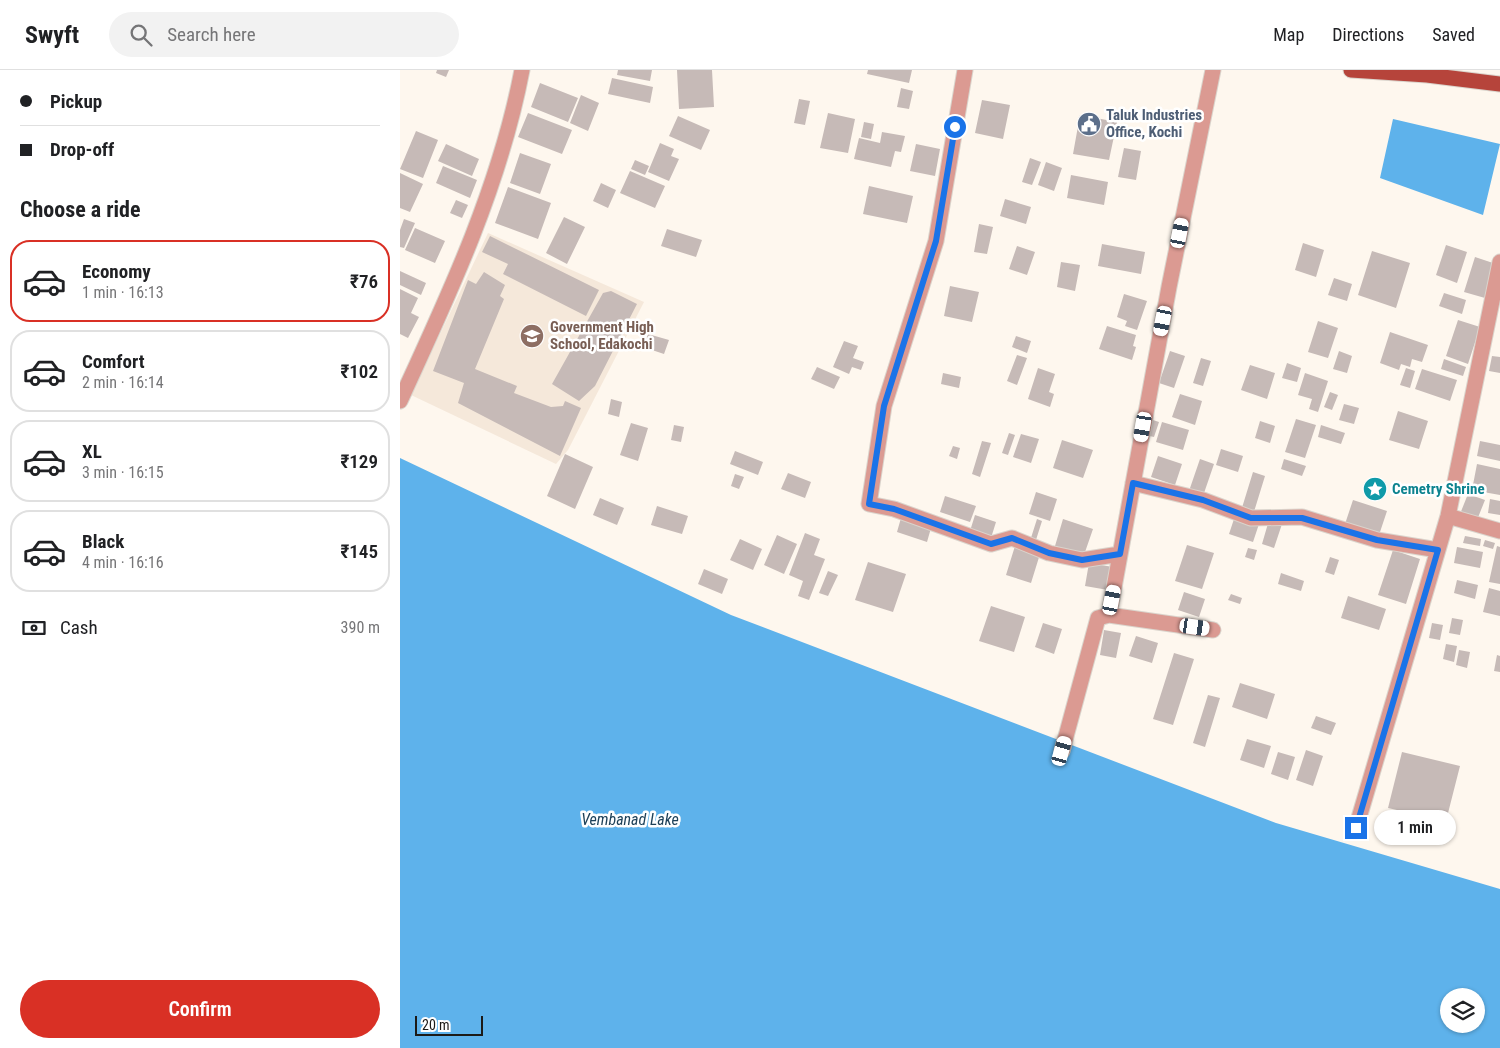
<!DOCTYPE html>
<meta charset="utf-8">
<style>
body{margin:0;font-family:"Roboto Condensed",sans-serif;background:#f2f2f2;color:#202124;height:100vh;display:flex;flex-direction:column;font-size:19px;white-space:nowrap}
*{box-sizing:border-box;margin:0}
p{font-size:16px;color:#757577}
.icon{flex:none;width:28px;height:28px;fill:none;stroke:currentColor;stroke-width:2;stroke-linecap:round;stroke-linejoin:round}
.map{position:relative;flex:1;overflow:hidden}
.sheet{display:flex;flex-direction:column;background:#fff;width:400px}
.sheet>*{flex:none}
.top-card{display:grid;align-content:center;height:110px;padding:0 20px;background:#fff}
.tools{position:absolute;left:1040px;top:918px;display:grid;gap:10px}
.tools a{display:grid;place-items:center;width:45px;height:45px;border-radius:50%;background:#fff;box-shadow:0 1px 4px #0004;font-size:25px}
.scale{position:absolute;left:15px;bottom:12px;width:68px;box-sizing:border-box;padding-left:5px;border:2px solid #1c1a17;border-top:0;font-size:14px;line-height:18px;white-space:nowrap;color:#1c1a17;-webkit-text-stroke:4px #fff;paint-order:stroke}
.end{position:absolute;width:22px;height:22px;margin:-11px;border:6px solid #1a73e8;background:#fff;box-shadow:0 0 0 2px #fff}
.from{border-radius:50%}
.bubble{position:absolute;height:35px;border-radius:18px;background:#fff;box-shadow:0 1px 4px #0004;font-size:16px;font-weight:600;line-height:35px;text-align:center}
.car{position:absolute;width:15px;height:30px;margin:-15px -8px;border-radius:6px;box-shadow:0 0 4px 1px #0007;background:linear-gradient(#fff 24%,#345 0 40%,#fff 0 76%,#345 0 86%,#fff 0)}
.top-card b{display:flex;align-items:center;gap:18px;height:48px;font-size:19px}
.top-card b+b{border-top:1px solid #e0e0e0}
.top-card i{width:12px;height:12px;background:#202124}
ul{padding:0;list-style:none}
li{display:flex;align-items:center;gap:15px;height:82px;margin:0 10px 8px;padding:0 10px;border:2px solid #e0e0e0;border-radius:20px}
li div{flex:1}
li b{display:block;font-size:19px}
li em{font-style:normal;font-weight:600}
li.on{border-color:#d93025}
li>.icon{width:45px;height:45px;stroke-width:1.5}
h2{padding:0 20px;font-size:22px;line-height:60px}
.pay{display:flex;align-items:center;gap:12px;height:55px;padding:0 20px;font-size:19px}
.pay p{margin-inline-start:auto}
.primary-button{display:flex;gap:10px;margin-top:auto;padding:10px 20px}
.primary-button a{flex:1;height:58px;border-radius:30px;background:#d93025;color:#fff;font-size:20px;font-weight:600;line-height:58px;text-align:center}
header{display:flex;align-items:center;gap:30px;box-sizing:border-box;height:70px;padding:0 25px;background:#fff;border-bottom:1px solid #e0e0e0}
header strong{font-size:24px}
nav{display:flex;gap:28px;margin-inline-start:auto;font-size:18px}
.search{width:350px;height:45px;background:#f2f2f2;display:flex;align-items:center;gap:12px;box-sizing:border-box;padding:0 18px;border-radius:28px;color:#757577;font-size:19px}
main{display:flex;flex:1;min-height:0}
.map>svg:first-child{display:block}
.built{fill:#f5e8da}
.water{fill:#5eb2eb;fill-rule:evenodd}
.building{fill:#c6bab7}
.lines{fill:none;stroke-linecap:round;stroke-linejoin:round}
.minor-casing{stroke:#dad4cc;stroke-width:17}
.primary-casing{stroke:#dad4cc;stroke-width:17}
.minor{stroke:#db9a92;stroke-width:15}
.primary{stroke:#b6443b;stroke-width:15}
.route{stroke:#1a73e8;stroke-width:6}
.labels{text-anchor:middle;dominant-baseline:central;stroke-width:5;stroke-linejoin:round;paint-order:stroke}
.service-label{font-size:15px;font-weight:bold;fill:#4e5e75;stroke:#fff;text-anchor:start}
.education-label{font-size:15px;font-weight:bold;fill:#785e54;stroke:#fff;text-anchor:start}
.culture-label{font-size:15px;font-weight:bold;fill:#0d838f;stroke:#fff;text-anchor:start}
.water-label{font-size:16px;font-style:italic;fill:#1e4159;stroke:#fff}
</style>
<header>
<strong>Swyft</strong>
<div class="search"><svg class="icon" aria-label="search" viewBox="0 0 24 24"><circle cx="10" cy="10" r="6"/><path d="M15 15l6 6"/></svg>Search here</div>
<nav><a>Map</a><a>Directions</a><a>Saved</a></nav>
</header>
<main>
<section class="sheet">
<div class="top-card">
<b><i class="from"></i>Pickup</b>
<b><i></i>Drop-off</b>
</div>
<h2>Choose a ride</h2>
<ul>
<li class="on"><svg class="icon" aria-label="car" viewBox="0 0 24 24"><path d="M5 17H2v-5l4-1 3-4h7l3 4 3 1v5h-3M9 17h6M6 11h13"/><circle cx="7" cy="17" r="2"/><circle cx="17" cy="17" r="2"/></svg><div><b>Economy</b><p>1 min · 16:13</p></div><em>₹76</em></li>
<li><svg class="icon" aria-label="car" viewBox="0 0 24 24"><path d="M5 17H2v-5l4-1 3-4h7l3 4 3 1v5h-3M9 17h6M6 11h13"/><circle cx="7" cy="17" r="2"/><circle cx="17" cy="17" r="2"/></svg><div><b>Comfort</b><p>2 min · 16:14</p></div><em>₹102</em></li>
<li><svg class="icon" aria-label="car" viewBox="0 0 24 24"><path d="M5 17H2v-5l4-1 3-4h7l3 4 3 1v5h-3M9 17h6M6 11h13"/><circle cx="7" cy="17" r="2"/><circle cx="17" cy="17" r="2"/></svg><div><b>XL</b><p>3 min · 16:15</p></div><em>₹129</em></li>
<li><svg class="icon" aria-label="car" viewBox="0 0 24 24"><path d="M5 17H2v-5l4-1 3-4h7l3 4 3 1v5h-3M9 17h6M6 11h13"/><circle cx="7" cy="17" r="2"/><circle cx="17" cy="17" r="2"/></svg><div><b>Black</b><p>4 min · 16:16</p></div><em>₹145</em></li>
</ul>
<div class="pay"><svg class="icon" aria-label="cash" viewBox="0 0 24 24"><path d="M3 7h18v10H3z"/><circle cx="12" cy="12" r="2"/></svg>Cash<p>390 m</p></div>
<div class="primary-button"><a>Confirm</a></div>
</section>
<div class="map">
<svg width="1100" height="978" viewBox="0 0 1100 978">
<rect width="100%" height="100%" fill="#fef7ee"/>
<path class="built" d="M 88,163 L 244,232 L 168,380 L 156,394 L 11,325 Z"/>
<path class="water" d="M 993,49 L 1100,74 L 1083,145 L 980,108 Z
M 0,388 L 331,545 L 876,753 L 1100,819 L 1100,978 L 0,978 ZM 1049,926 L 1076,926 L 1076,954 L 1049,954 Z"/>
<path class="building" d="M 37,0 L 49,0 L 46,7 L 36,3 Z
M 218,0 L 252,0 L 250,11 L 217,5 Z
M 277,0 L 312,0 L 314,37 L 279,39 Z
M 468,0 L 512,0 L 509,13 L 467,4 Z
M 212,8 L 253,17 L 250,33 L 208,24 Z
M 140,13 L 178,28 L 168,52 L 131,37 Z
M 501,18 L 513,21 L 509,39 L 497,37 Z
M 181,25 L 199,33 L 188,61 L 170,53 Z
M 399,29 L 410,31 L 405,55 L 394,53 Z
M 582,30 L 610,35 L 603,69 L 575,63 Z
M 128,43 L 172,60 L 162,84 L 118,67 Z
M 428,43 L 455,49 L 448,83 L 420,78 Z
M 680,45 L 717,52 L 709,90 L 673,84 Z
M 278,46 L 310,60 L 301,80 L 269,66 Z
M 464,52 L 474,54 L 471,69 L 461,67 Z
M 16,61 L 38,70 L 23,108 L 0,99 Z
M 482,62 L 505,66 L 501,82 L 495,81 L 491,97 L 454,89 L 459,68 L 480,73 Z
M 260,73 L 274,79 L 271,86 L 279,89 L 269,111 L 248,102 Z
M 46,74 L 79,89 L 72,106 L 38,91 Z
M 516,74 L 540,79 L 535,106 L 510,101 Z
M 724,78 L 741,81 L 736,110 L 718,107 Z
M 120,83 L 151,94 L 140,124 L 110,113 Z
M 630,88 L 641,92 L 632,115 L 622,112 Z
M 235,90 L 249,96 L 245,105 L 231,99 Z
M 646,92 L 662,98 L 654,121 L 638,115 Z
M 43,96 L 77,110 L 70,128 L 36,113 Z
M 230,101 L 265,116 L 255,138 L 220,123 Z
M 0,103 L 23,114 L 10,142 L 0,138 Z
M 671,105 L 708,112 L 704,135 L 667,128 Z
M 201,113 L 216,120 L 208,138 L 193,131 Z
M 469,116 L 513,126 L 507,153 L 463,144 Z
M 108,117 L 151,133 L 138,169 L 95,153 Z
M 605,129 L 631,137 L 626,154 L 600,146 Z
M 56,130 L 68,135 L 62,148 L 50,143 Z
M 164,147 L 185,157 L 167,194 L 146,183 Z
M 4,149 L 15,153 L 4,178 L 0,177 L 0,160 Z
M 579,154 L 593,157 L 587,184 L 574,182 Z
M 15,158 L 45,171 L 35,193 L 5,180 Z
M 267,159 L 302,170 L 296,187 L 261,176 Z
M 90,166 L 199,220 L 186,246 L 103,204 L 108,194 L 82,182 Z
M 903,173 L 924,180 L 916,207 L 895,200 Z
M 702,174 L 745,182 L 741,204 L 698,196 Z
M 1046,175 L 1067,182 L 1057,213 L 1036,205 Z
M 617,176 L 635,182 L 627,205 L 609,199 Z
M 972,181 L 1010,193 L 996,238 L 958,225 Z
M 1075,187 L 1096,194 L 1085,228 L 1064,222 Z
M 661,192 L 680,195 L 675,221 L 657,217 Z
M 0,201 L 26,213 L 21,225 L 0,215 Z
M 84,202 L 105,215 L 100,226 L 104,229 L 75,299 L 117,316 L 114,323 L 151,337 L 163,336 L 165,331 L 181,338 L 160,386 L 58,333 L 64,313 L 33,301 L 68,210 L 76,214 Z
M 934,208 L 952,214 L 947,231 L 928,225 Z
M 550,216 L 579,222 L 572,252 L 544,246 Z
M 0,219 L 18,228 L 11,243 L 19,247 L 8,268 L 0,264 Z
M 211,221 L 237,234 L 195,316 L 179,331 L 152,314 L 203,223 Z
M 1044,223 L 1066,230 L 1062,244 L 1039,236 Z
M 724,224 L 747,231 L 737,260 L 725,256 L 727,251 L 717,247 Z
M 1058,250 L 1080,257 L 1068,294 L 1046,286 Z
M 918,251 L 938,258 L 928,288 L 908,282 Z
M 707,256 L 736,265 L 733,276 L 736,277 L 732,290 L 699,279 Z
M 990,262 L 1028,275 L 1022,292 L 1012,289 L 1010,297 L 1001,294 L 999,300 L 980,293 Z
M 248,264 L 269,270 L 264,284 L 243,277 Z
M 616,266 L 631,271 L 627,283 L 612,277 Z
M 444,271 L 458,276 L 453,288 L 464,292 L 461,300 L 452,297 L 449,304 L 433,297 Z
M 770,281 L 785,286 L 774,318 L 759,313 Z
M 939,281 L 952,286 L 947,303 L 933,299 Z
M 617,285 L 627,288 L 617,315 L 607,311 Z
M 1092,286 L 1100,287 L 1100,303 L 1089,301 Z
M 801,288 L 811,291 L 803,316 L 793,313 Z
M 1044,289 L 1066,297 L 1063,306 L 1041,299 Z
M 887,293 L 901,298 L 897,312 L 882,308 Z
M 850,295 L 875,303 L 867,329 L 841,320 Z
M 417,297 L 440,307 L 434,319 L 411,309 Z
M 638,298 L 655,304 L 649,322 L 654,324 L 650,337 L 628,329 Z
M 1006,298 L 1015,301 L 1010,318 L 1000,315 Z
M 1022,299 L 1057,310 L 1050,331 L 1015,319 Z
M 543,303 L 561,307 L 559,318 L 541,314 Z
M 905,303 L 928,311 L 918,342 L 909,339 L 912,329 L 898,325 Z
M 930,322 L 938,325 L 932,340 L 924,337 Z
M 780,324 L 802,331 L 795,355 L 772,347 Z
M 211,329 L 222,332 L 219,347 L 208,344 Z
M 944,334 L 959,338 L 954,354 L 939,350 Z
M 998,341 L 1028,351 L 1019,379 L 989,370 Z
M 750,349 L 759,352 L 754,367 L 745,365 Z
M 896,349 L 916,355 L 905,388 L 885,382 Z
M 860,351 L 875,356 L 870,373 L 855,368 Z
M 762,352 L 789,360 L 783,380 L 756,372 Z
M 231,353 L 248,358 L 238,391 L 220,385 Z
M 274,355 L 284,357 L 281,372 L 271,370 Z
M 921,355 L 945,363 L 941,374 L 918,367 Z
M 609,363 L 615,365 L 608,385 L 602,383 Z
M 621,364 L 639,369 L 631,393 L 613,387 Z
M 662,370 L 693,380 L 683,408 L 653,398 Z
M 582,371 L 591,373 L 580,407 L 572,404 Z
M 1080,371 L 1100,375 L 1100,391 L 1077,386 Z
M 553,376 L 560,378 L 557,389 L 549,386 Z
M 821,379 L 843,386 L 838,402 L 816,395 Z
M 335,381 L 363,392 L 358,405 L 330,394 Z
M 165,384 L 193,397 L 175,439 L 147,426 Z
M 758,386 L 782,394 L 775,415 L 751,407 Z
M 800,389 L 814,394 L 803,426 L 789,421 Z
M 884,389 L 906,396 L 902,406 L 881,399 Z
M 1077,394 L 1100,399 L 1100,425 L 1072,420 Z
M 853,402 L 865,406 L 853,445 L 841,441 Z
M 388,403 L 411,412 L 405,428 L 381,419 Z
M 335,404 L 344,407 L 339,419 L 331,416 Z
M 636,422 L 657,429 L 650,451 L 629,444 Z
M 1068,424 L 1085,430 L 1077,450 L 1060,444 Z
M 545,426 L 576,436 L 570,452 L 540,442 Z
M 200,428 L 224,438 L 217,455 L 193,445 Z
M 1090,429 L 1100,431 L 1100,445 L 1088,443 Z
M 953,430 L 987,441 L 979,465 L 945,454 Z
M 257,436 L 288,446 L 282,464 L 251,455 Z
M 575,445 L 596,452 L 591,468 L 570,461 Z
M 835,446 L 859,454 L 853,472 L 829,464 Z
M 501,448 L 531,458 L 527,472 L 497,462 Z
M 637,449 L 642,451 L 635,473 L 630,471 Z
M 663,449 L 693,459 L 684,485 L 655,476 Z
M 869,450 L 882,454 L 874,478 L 862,474 Z
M 405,463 L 420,469 L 414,485 L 425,489 L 409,530 L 398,526 L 403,511 L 389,505 Z
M 377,465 L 397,474 L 384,504 L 364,495 Z
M 1065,466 L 1081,469 L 1080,476 L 1063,473 Z
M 340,469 L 362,479 L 353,500 L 330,490 Z
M 1085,470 L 1095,473 L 1093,479 L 1083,476 Z
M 787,475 L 814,483 L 802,519 L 775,511 Z
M 615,476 L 640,484 L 631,513 L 606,505 Z
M 1097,476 L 1100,477 L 1100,514 L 1089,512 Z
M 1057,477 L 1083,482 L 1080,498 L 1054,493 Z
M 848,478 L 857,480 L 854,490 L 845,487 Z
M 993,480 L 1020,489 L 1006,534 L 978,525 Z
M 930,487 L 939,490 L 934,505 L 925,502 Z
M 468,492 L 506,504 L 493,542 L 455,530 Z
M 689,493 L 713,497 L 708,520 L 685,516 Z
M 304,499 L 328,509 L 322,524 L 298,514 Z
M 428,501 L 438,505 L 428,526 L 419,523 Z
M 881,503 L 904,511 L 901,521 L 878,514 Z
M 1057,510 L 1078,515 L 1075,529 L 1054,523 Z
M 1089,518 L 1100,521 L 1100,546 L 1083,542 Z
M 784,522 L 805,529 L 799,547 L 778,540 Z
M 831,524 L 842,528 L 840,534 L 828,530 Z
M 948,526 L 986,539 L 979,560 L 941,548 Z
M 591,536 L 625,547 L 614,582 L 579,571 Z
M 1052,548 L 1063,550 L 1060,565 L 1049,563 Z
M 643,553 L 662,559 L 654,584 L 635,577 Z
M 1032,553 L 1043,555 L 1040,570 L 1029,568 Z
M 704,560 L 721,563 L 716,588 L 700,585 Z
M 736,566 L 758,573 L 752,593 L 729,586 Z
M 1046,574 L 1057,576 L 1054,592 L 1043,589 Z
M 1059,580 L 1070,582 L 1067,598 L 1056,595 Z
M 774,583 L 794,589 L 773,655 L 753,649 Z
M 1097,585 L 1100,586 L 1100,602 L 1094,601 Z
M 840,613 L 875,624 L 867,649 L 832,637 Z
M 808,625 L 820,628 L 805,677 L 793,673 Z
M 916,646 L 936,653 L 931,665 L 911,658 Z
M 847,669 L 871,676 L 864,698 L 840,690 Z
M 906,680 L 923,686 L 913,716 L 896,710 Z
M 878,682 L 895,687 L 888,710 L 871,704 Z
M 1002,682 L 1060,696 L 1046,751 L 988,738 Z"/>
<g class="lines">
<g class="minor-casing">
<path id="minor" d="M 565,0 L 536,171 L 484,336 L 469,434 L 494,439 L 591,474 L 612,468 L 649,483 L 682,490 L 720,484
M 813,0 L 769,217 L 709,545 L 813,560
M 0,331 C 49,225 100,116 122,0
M 733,413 L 803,430 L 851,448 L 902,447 L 977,470 L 1038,480
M 1048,446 L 1100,461
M 662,681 L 698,548 L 709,545
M 956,758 L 1048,446 L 1100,192"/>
</g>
<g class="primary-casing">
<path id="primary" d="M 951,0 L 1027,5 L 1100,14"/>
</g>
<use href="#minor" class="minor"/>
<use href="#primary" class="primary"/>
</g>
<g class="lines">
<path class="route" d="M 555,57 L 536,171 L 484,336 L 469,434 L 494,439 L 591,474 L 612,468 L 649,483 L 682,490 L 720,484 L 733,413 L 803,430 L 851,448 L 902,448 L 977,470 L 1038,480 L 956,758"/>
</g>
<defs>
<g id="civic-disc" transform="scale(1.25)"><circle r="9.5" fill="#5c6f8a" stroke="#fff"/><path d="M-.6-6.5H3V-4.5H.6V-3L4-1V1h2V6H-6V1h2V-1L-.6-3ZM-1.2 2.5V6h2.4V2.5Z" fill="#fff"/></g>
<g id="school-disc" transform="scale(1.25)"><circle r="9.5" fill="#8d6e63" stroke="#fff"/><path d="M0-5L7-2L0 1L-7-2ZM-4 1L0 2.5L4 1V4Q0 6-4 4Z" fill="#fff"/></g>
<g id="sight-disc" transform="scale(1.25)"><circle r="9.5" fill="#0f9aa8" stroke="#fff"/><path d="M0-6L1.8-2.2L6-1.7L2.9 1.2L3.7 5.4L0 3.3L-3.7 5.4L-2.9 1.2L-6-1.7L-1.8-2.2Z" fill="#fff"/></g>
</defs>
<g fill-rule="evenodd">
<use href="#civic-disc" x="689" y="54"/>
<use href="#school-disc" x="132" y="266"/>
<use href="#sight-disc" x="975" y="419"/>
</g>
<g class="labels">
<g class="service-label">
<text x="706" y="45">Taluk Industries<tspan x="706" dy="17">Office, Kochi</tspan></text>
</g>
<g class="education-label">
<text x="150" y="257">Government High<tspan x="150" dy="17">School, Edakochi</tspan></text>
</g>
<g class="culture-label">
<text x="992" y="419">Cemetry Shrine</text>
</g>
<g class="water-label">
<text x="230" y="749">Vembanad Lake</text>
</g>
</g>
</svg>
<div class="tools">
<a><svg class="icon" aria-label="layers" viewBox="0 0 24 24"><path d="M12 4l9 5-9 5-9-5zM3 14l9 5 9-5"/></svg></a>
</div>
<div class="scale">20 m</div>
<i class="end from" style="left:555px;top:57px"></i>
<i class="end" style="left:956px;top:758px"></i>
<div class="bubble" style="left:974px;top:740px;width:82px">1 min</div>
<i class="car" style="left:780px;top:163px;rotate:11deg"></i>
<i class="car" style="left:763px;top:251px;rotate:191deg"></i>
<i class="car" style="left:743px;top:357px;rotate:190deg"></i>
<i class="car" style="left:712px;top:530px;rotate:11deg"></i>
<i class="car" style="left:795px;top:557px;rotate:98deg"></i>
<i class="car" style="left:662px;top:681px;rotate:16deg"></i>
</div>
</main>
